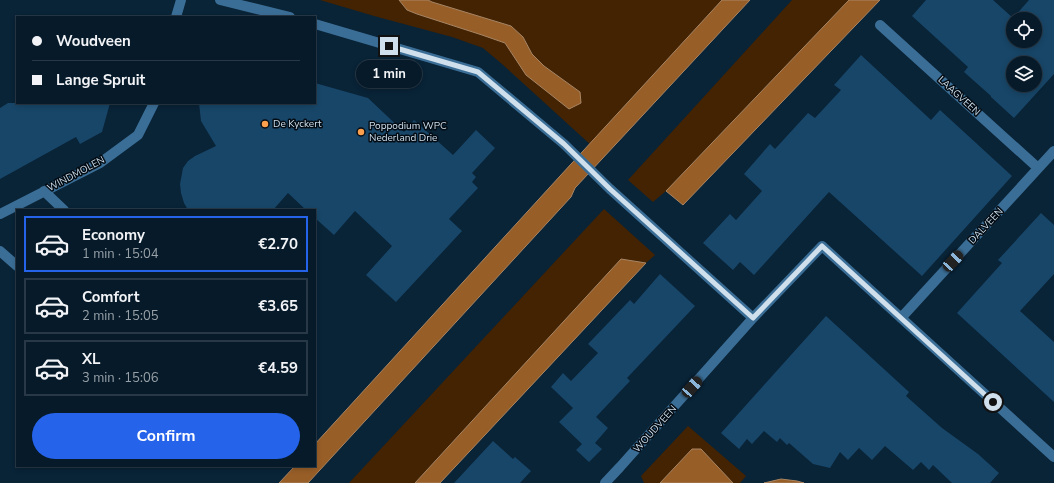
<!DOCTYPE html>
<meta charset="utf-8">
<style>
body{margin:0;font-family:"Nunito Sans",sans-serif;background:#102331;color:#f1f3f6;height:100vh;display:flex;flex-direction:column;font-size:15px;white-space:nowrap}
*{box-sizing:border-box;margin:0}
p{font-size:13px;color:#98a1a8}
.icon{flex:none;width:22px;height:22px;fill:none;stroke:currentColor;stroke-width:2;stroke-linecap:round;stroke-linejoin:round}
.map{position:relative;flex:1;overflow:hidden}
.panel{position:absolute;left:16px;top:209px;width:300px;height:258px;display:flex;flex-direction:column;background:#071a29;border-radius:0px;box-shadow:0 2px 6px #0003,0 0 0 1px #283846}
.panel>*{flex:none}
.hud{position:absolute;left:16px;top:16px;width:300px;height:88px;border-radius:0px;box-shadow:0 2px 6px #0003,0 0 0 1px #283846;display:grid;align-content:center;height:88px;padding:0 16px;background:#071a29}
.fabs{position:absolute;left:1006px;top:12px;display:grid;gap:8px}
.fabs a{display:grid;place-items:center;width:36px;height:36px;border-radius:50%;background:#071a29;box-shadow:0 2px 6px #0003,0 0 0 1px #283846;font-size:20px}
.end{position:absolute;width:18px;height:18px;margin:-9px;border:5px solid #cfdfec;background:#111;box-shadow:0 0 0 2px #111}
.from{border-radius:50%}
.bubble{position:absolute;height:28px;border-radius:14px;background:#071a29;box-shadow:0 2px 6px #0003,0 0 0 1px #283846;font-size:13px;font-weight:700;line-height:28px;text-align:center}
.car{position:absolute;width:12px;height:24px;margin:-12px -6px;border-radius:5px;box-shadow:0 0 3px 1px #0007;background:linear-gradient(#222 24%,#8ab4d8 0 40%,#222 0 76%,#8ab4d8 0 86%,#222 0)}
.hud b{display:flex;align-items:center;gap:14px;height:38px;font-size:15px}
.hud b+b{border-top:1px solid #283846}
.hud i{width:10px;height:10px;background:#f1f3f6}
ul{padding:7px 0 0;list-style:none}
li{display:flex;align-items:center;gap:12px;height:56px;margin:0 8px 6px;padding:0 8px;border:2px solid #283846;border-radius:0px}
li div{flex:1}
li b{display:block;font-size:15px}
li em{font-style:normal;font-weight:700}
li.active{border-color:#2563eb}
li>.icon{width:36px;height:36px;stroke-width:1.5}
.action{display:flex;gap:8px;margin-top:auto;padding:8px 16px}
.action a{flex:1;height:46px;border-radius:24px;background:#2563eb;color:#fff;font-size:16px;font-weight:700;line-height:46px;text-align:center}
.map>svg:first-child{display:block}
.green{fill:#442302}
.water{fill:#985e28;stroke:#a88563}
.building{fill:#184668;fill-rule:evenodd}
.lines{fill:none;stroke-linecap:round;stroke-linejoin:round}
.minor{stroke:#3b6e96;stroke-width:10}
.route{stroke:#cfdfec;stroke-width:5}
.poi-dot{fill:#f99f4d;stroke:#030c14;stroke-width:1.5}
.labels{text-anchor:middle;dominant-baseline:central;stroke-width:3;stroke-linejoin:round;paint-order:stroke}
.street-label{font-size:10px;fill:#cfdfec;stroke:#030c14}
.poi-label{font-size:10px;fill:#cfdfec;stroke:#030c14;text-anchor:start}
</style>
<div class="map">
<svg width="1054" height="483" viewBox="0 0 1054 483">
<rect width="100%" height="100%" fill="#092337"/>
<path class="green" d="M 320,0 L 399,0 L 407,10 L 417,14 L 482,35 L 505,43 L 526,75 L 569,109 L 580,92 L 544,66 L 532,54 L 523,37 L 511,26 L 432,2 L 428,0 L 722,0 L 606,126 L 592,146 L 502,64 L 483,48 L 452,37 L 374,16 Z
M 792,0 L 849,0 L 666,191 L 653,202 L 628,180 Z
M 604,209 L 655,255 L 646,263 L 621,259 L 415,483 L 349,483 Z
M 688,426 L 746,476 L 740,483 L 733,483 L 701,449 L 692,449 L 660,483 L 644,483 L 641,476 Z"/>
<path class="water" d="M 399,0 L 428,0 L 432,2 L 511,26 L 523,37 L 532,54 L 544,66 L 580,92 L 581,103 L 569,109 L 526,75 L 505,43 L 482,35 L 417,14 L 407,10 Z
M 722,0 L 750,0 L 575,188 L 571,197 L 308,483 L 279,483 L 295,466 L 315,466 L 315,444 L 560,176 Z
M 849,0 L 880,0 L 683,205 L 666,191 Z
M 621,259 L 646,263 L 440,483 L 415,483 Z
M 692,449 L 701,449 L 733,483 L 660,483 Z
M 781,479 L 797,481 L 804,483 L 764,483 Z"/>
<path class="building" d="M 926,0 L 993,0 L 1013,18 L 1029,0 L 1054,0 L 1054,74 L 1014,118 L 991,97 L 991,96 L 964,72 L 968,67 L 912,16 ZM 1013,19 L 1035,19 L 1035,41 L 1013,41 ZM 1013,63 L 1035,63 L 1035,85 L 1013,85 Z
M 861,55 L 931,120 L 940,110 L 1012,176 L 922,276 L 829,192 L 754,275 L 740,262 L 733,270 L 703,243 L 730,214 L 736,220 L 762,191 L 744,174 L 770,144 L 775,149 L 808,113 L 815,118 L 841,90 L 834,85 Z
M 315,83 L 368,98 L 404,132 L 414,120 L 453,155 L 476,130 L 495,148 L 472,173 L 476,177 L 472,182 L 478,188 L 449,219 L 462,231 L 396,302 L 366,275 L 392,246 L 355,211 L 334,235 L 315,218 L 315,210 L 306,210 L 288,193 L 273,210 L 188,210 L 184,203 L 181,193 L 180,184 L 183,168 L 188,161 L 195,156 L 216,146 L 201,121 L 199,103 L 315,103 Z
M 8,103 L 110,103 L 102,132 L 80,144 L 76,137 L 0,179 L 0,108 Z
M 1041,213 L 1054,225 L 1054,274 L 1020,311 L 1054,342 L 1054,402 L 957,313 L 1002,263 L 998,260 Z
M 660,274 L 695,306 L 627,378 L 630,381 L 596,417 L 608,428 L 595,443 L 602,449 L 589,462 L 576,450 L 582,444 L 559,422 L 573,408 L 551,387 L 563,373 L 571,381 L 598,353 L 588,344 L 630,300 L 634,304 Z
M 826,316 L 909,392 L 906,396 L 942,428 L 978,454 L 999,473 L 990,483 L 952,483 L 933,465 L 929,470 L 921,462 L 913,470 L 885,446 L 872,460 L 859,448 L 848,460 L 840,452 L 830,468 L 813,464 L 789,443 L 787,445 L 780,438 L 777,442 L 764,431 L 752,444 L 747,439 L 739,449 L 721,433 Z
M 493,441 L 513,459 L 515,457 L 531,471 L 520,483 L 454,483 Z"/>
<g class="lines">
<path class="minor" d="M 220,0 L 290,17
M 176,17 L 181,0
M 315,24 L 478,72 L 564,144 L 610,189 L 753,318
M 880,25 L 1038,168
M 44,191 L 64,210
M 0,214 L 100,163 L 138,135 L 154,103
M 0,251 L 17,266
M 901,318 L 1054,151
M 605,483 L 620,467 L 753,318 L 822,246 L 1054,457"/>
</g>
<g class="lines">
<path class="route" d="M 389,46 L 478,72 L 564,144 L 610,189 L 753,318 L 822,246 L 993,402"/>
</g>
<g class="poi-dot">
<circle cx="265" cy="124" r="4"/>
<circle cx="361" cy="132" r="4"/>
</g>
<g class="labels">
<g class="street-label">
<text transform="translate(959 96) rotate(42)">LAAGVEEN</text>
<text transform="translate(76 174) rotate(-28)">WINDMOLEN</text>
<text transform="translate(986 226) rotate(-47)">DALVEEN</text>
<text transform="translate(655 429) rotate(-48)">WOUDVEEN</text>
</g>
<g class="poi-label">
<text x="273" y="124">De Kyckert</text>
<text x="369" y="126">Poppodium WPC<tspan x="369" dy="12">Nederland Drie</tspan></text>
</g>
</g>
</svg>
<div class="fabs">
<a><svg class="icon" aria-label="locate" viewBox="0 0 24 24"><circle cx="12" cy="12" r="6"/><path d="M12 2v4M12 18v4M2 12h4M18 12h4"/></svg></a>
<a><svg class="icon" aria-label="layers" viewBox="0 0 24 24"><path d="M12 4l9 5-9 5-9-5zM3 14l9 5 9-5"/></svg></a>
</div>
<i class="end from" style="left:993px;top:402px"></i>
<i class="end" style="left:389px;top:46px"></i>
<div class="bubble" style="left:356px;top:60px;width:66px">1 min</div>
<i class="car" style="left:953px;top:261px;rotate:43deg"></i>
<i class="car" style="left:692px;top:387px;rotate:42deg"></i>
<div class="hud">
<b><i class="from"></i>Woudveen</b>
<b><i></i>Lange Spruit</b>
</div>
<section class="panel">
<ul>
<li class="active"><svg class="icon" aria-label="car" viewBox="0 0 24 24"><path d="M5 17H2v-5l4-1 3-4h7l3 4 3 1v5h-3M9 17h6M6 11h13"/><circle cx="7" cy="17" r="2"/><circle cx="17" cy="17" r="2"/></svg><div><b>Economy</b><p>1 min · 15:04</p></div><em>€2.70</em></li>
<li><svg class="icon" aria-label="car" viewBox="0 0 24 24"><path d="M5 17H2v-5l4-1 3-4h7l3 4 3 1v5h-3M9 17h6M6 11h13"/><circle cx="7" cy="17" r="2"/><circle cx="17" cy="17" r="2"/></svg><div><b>Comfort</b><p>2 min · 15:05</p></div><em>€3.65</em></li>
<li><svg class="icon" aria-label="car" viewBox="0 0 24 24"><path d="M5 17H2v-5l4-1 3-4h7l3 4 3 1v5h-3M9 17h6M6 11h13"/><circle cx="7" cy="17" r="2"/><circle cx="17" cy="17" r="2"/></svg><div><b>XL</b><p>3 min · 15:06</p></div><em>€4.59</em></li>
</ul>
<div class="action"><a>Confirm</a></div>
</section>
</div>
